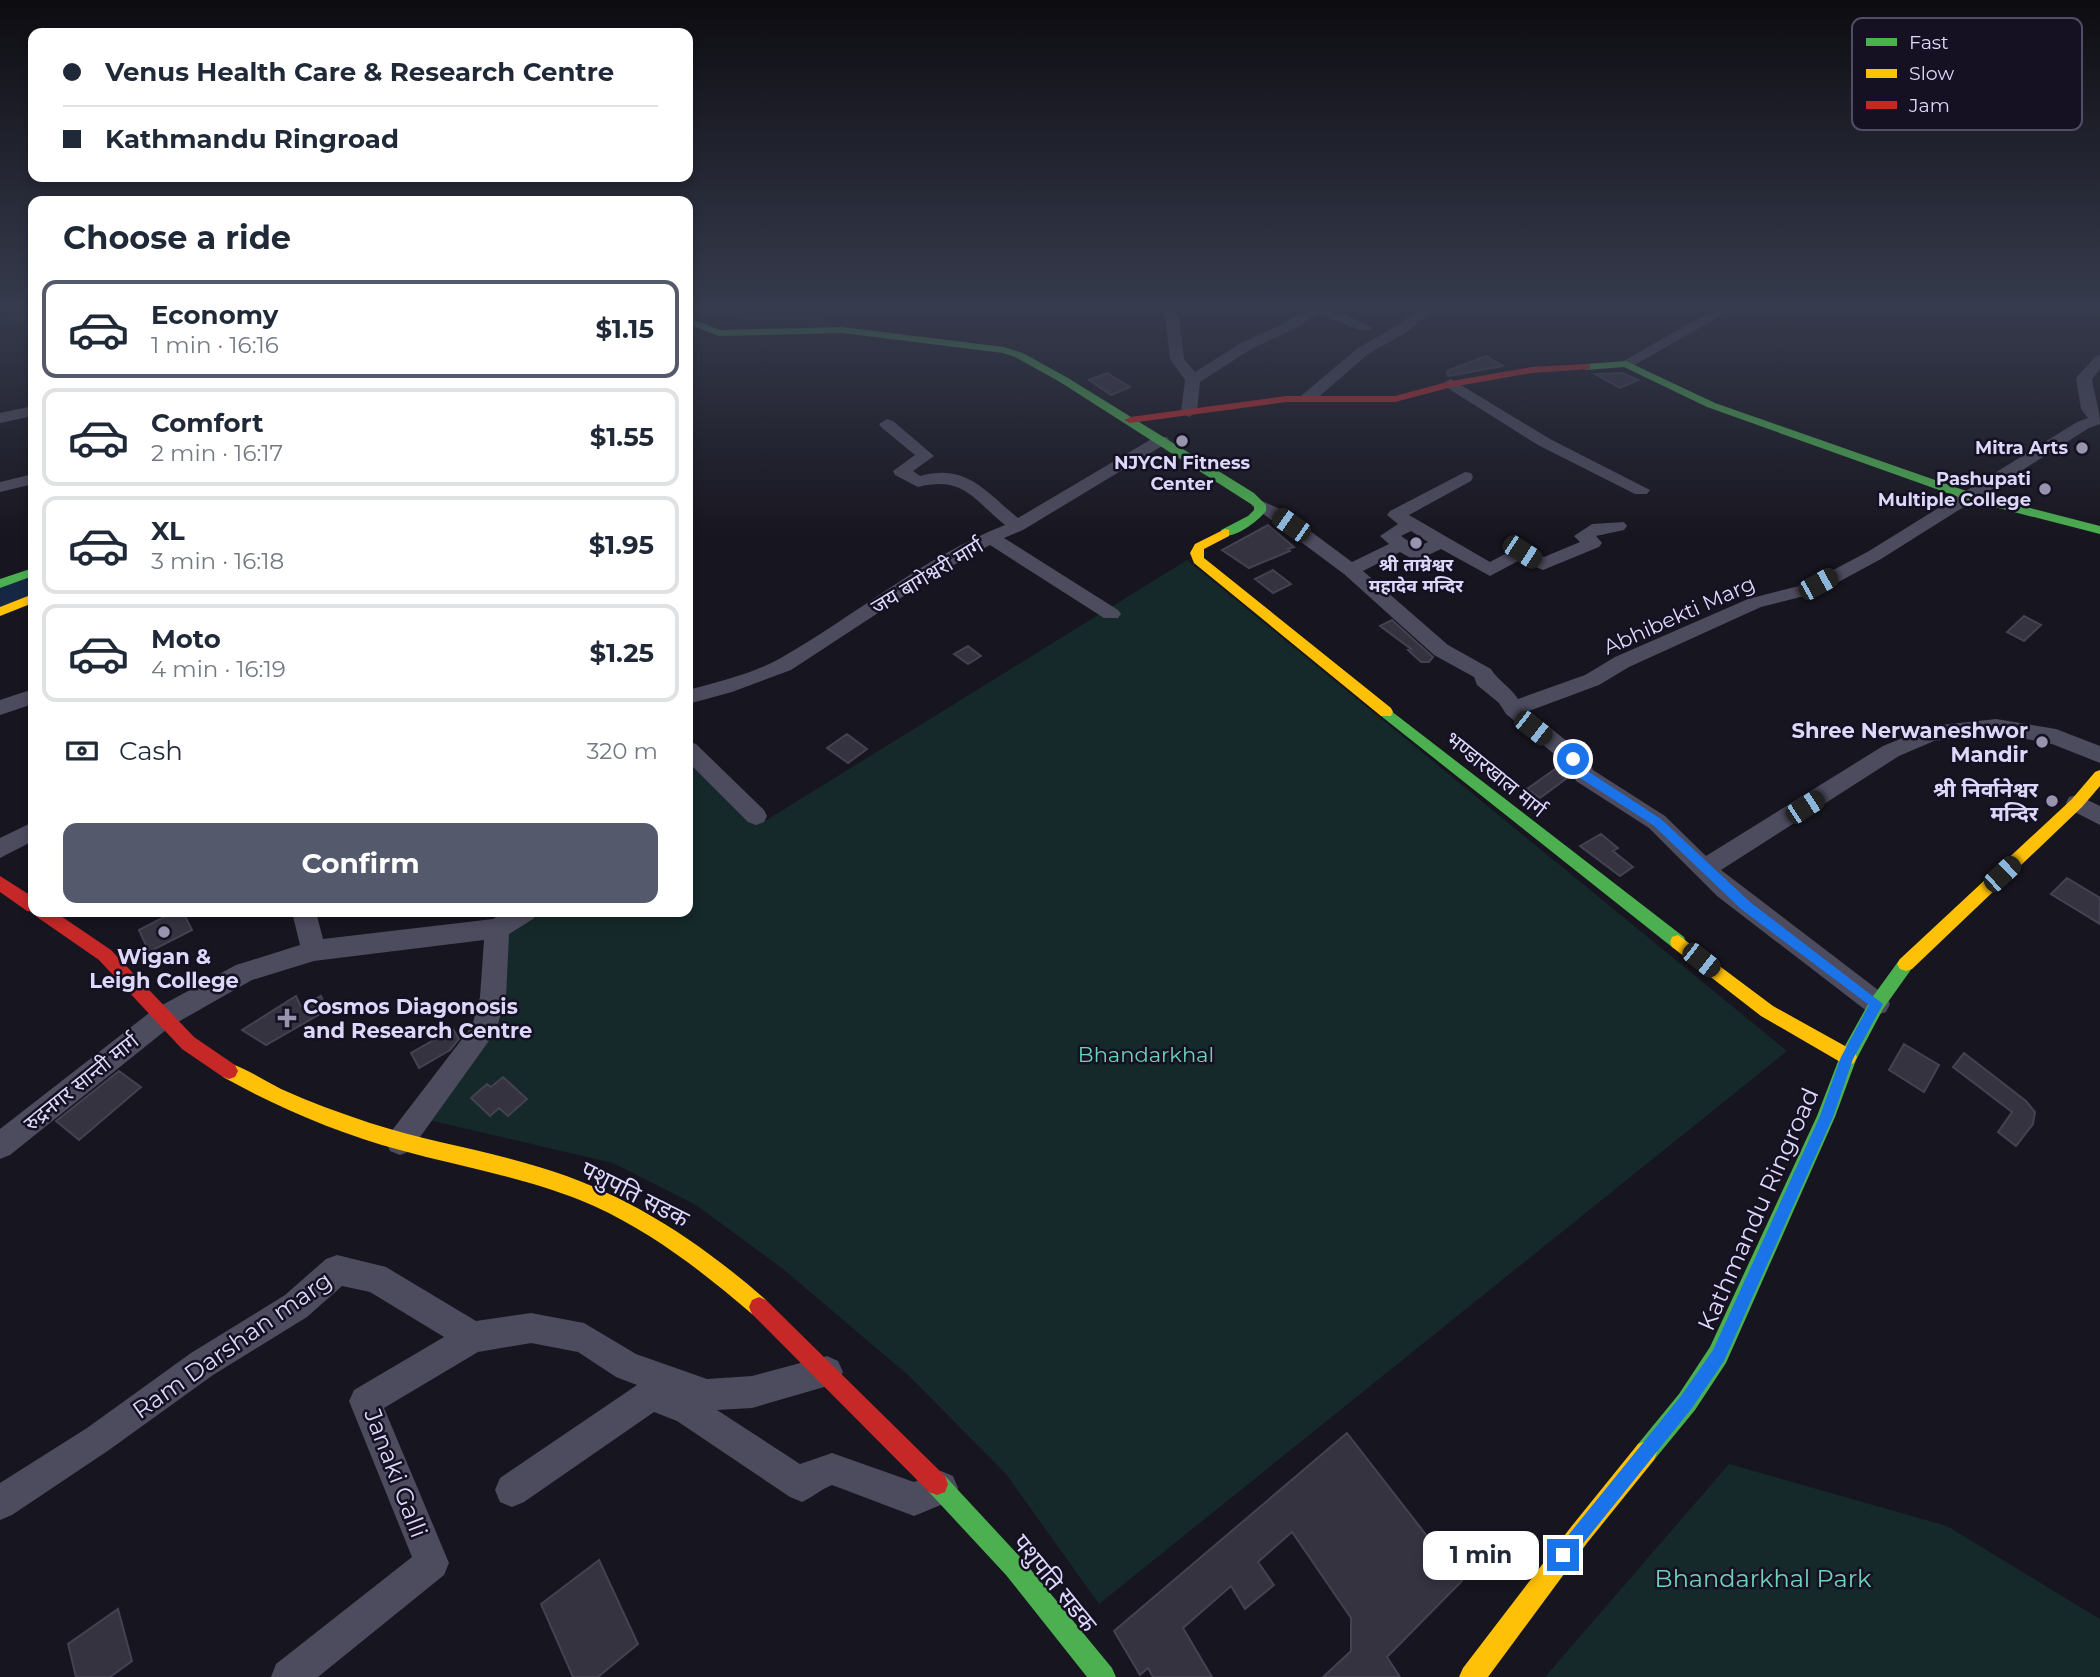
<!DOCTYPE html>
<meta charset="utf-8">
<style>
body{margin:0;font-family:Montserrat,"Noto Sans Devanagari",sans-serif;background:#f6f6f7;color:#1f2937;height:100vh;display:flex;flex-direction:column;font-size:26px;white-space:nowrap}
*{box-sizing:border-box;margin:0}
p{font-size:23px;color:#747a83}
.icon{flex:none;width:38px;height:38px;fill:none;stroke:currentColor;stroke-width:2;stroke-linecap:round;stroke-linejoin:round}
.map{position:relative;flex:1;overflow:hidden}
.drawer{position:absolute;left:28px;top:196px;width:665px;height:721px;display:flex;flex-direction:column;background:#fff;border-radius:14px;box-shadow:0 4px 10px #0003}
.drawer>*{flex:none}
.banner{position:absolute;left:28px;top:28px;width:665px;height:154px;border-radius:14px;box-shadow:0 4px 10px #0003;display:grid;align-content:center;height:154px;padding:0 35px;background:#fff}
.end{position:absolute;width:32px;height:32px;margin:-16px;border:9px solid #1a73e8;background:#fff;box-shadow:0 0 0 4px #fff}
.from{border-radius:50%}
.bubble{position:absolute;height:49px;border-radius:14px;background:#fff;box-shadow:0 4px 10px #0003;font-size:23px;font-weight:700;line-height:49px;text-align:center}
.car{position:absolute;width:21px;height:42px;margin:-21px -10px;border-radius:9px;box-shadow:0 0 5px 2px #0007;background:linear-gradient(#222 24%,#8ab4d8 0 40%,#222 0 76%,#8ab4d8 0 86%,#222 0)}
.banner b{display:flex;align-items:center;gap:24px;height:66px;font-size:26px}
.banner b+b{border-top:2px solid #e0e1e3}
.banner i{width:18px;height:18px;background:#1f2937}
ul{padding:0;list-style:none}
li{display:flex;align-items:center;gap:21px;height:98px;margin:0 14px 10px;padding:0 21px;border:4px solid #e0e1e3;border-radius:14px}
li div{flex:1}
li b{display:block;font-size:26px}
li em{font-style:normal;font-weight:700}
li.on{border-color:#55596c}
li>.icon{width:63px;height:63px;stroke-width:1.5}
h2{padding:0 35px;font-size:32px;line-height:84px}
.pay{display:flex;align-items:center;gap:18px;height:77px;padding:0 35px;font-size:26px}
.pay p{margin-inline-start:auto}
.button{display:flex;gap:14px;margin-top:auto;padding:14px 35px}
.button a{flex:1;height:80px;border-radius:14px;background:#55596c;color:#fff;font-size:28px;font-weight:700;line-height:80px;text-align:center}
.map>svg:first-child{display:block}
.green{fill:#15292a}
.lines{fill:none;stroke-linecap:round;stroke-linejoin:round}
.river{fill:#162744;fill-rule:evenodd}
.building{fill:#363341;stroke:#444152;stroke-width:2}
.street{fill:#4d4b5e;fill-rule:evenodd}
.fast{fill:#4caf50;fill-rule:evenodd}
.slow{fill:#ffc107;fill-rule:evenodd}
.jam{fill:#c62828;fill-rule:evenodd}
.route{fill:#1a73e8}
.poi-dot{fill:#9894ad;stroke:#151123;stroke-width:2.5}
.labels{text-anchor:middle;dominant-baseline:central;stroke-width:5;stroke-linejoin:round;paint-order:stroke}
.far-poi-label{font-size:18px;font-weight:bold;fill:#ddd8fa;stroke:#151123;text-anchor:end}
.street-label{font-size:21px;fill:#ddd8fa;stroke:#151123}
.poi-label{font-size:21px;font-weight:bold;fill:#ddd8fa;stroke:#151123;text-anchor:end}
.park-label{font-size:21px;fill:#6dd2ba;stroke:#151123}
.near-street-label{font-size:24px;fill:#ddd8fa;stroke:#151123}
.near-park-label{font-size:24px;fill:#6dd2ba;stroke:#151123}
.key{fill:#151123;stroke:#514d64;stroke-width:2}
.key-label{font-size:19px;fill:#ddd8fa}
</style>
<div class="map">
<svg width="2100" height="1677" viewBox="0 0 2100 1677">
<rect width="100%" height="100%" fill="#17151f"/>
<path class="green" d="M 743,304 L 817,304 L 830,326 L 760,326 L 735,317 L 736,306 Z
M 33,305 L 33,320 L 8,327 L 0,316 Z
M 1187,560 L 1787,1051 L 1099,1604 L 1006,1474 L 908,1375 L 783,1269 L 696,1205 L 613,1163 L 429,1120 L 500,1021 L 503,990 L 502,929 L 531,912 L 688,912 L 690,762 L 745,817 L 757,822 L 765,821 Z
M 1729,1464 L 1947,1526 L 2100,1619 L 2100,1677 L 1545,1677 Z"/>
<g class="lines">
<path class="river" d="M 33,575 L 33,595 L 0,607 L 0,587 Z"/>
</g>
<path class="building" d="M 1486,356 L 1503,366 L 1448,376 L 1447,371 Z
M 1107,373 L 1130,387 L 1111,395 L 1089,380 Z
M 1622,373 L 1638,380 L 1620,388 L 1595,374 Z
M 1268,525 L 1294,547 L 1288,549 L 1290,551 L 1249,568 L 1222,550 Z
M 1273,570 L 1291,584 L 1273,593 L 1255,579 Z
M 2024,616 L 2041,625 L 2024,641 L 2007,632 Z
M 1392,620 L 1433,657 L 1429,662 L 1421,662 L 1408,650 L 1411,649 L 1380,626 Z
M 968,646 L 981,656 L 968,664 L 954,654 Z
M 847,734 L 867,749 L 848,763 L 827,748 Z
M 1562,764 L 1571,775 L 1540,798 L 1527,789 Z
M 1601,834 L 1618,848 L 1613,851 L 1633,867 L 1620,876 L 1580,846 Z
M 2067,878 L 2100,898 L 2100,924 L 2051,894 Z
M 174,912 L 183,912 L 192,930 L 149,952 L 139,930 Z
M 296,996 L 301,1007 L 321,996 L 327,1010 L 266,1045 L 242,1030 Z
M 453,1029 L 459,1039 L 450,1050 L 419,1068 L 411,1053 Z
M 1904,1044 L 1939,1065 L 1924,1092 L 1889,1070 Z
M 1964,1053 L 2026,1101 L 2035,1112 L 2033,1124 L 2016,1146 L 1998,1132 L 2012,1112 L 1953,1067 Z
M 119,1071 L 141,1087 L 79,1140 L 56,1121 Z
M 503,1077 L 527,1099 L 508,1116 L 499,1108 L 490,1116 L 471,1098 L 487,1084 L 491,1087 Z
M 1347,1433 L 1462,1581 L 1387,1657 L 1400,1677 L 1323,1677 L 1351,1651 L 1351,1618 L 1292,1532 L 1258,1562 L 1274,1585 L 1245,1609 L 1231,1586 L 1183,1628 L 1212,1677 L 1153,1677 L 1148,1668 L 1140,1675 L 1114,1631 Z
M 599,1560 L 638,1644 L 598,1677 L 573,1677 L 541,1604 Z
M 118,1609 L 132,1661 L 110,1677 L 76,1677 L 68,1644 Z"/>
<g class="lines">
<path class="street" d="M 1158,304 L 1172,304 L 1179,317 L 1184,359 L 1195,372 L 1241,343 L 1280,325 L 1315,304 L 1331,304 L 1328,307 L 1372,327 L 1370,330 L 1360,330 L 1318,314 L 1290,331 L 1251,349 L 1200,382 L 1197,412 L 1189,417 L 1181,412 L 1185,380 L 1170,359 L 1165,317 Z
M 1425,304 L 1440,304 L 1407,332 L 1368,354 L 1314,401 L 1302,401 L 1300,398 L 1302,395 L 1358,348 L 1397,326 Z
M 1724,304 L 1741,304 L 1631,367 L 1621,367 L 1618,364 Z
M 2100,355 L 2100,369 L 2092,379 C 2094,394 2100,409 2100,424 L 2089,428 L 1881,559 L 1820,592 L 1761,607 L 1629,667 L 1599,685 L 1529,711 L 1588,758 L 1593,770 L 1665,816 L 1706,856 L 1883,746 L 1931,726 L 1996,719 L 2056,729 L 2100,746 L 2100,763 L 2052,744 L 1996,733 L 1934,741 L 1899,756 L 1721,870 L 1886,996 L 1890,1004 L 1886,1012 L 1877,1015 L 1868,1012 L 1717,896 L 1649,828 L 1576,781 L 1571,768 L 1506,714 L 1499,703 L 1477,685 L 1474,677 L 1434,655 L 1344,574 L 1251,505 L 1260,500 L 1282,510 L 1352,562 L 1389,544 L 1380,536 L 1398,524 L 1387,515 L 1390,511 L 1465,472 L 1471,473 L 1473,477 L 1471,481 L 1409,515 L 1490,562 L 1520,546 L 1544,557 L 1580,542 L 1574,536 L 1592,524 L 1624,522 L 1627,526 L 1624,530 L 1596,536 L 1602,543 L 1599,547 L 1543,570 L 1520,560 L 1490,576 L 1441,549 L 1416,561 L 1400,552 L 1363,571 L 1448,645 L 1491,669 C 1498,681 1511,687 1518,699 L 1585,675 L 1615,657 L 1748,599 L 1807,584 L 1869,551 L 2077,422 L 2088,418 L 2081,409 L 2076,378 L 2095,357 ZM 1411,531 L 1428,542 L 1417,547 L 1401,536 Z
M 1451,379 L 1550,439 L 1650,490 L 1647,494 L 1635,494 L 1538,445 L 1446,387 L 1443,384 L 1446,381 Z
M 33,406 L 33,416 L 0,423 L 0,413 Z
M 887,419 L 893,421 L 934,456 L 913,471 L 920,476 C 966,463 985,491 1018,518 L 1155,437 L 1167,437 L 1169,440 L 1167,443 L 1023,530 L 1004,538 L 1118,610 L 1121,614 L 1118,618 L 1104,618 L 990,545 L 939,573 L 791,670 L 732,692 L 688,704 L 688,690 C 718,682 752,674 779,659 C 855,616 923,557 1005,525 C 972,498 963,476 918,487 L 895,475 L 893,471 L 915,455 L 881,427 L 879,424 Z
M 33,474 L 33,484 L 0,492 L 0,482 Z
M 33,689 L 33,704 L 0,715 L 0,700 Z
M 688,741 L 696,744 L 764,810 L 767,816 L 764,822 L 756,825 L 748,822 L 688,762 Z
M 2077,795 L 2100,806 L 2100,825 L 2069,809 L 2066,803 L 2069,797 Z
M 33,822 L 33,841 L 0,858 L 0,838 Z
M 292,912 L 316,912 L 323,939 L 493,919 L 505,912 L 537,912 L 533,919 L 509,934 L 506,997 L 496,1031 L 410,1151 L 400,1155 L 390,1151 L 386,1142 L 390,1133 L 472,1026 L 480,997 L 484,940 L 314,961 L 252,980 L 171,1026 L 10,1155 L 0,1159 L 0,1129 L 153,1010 L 236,965 L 300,945 Z
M 337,1255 L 386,1267 L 476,1321 L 531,1313 L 584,1323 L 636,1354 L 707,1379 L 752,1376 L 827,1356 L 838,1361 L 843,1372 L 838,1383 L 752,1408 L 717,1410 L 800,1464 L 832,1453 L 914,1482 L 941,1471 L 953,1476 L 958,1488 L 953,1500 L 914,1516 L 832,1485 C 820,1490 813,1497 802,1502 L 790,1497 L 677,1421 L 654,1412 L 524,1502 L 512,1507 L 500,1502 L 495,1490 L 500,1478 L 637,1385 L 616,1377 L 578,1352 L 531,1343 L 478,1352 L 384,1408 L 449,1563 L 444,1575 L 318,1677 L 271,1677 L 276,1664 L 412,1557 L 349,1401 L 354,1390 L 444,1337 L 370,1292 L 342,1286 L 307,1317 L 213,1375 L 109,1450 L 12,1515 L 0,1520 L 0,1483 L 87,1428 L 191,1353 L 285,1295 L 326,1259 Z"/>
<path class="fast" d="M 688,318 L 720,330 L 842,327 L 1004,347 L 1023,353 L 1068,378 L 1254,493 L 1266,505 L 1266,511 C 1257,522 1236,538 1221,536 L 1221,530 L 1248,516 L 1254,510 L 1254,506 L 1060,382 L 1015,357 L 1003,353 L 842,333 L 719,336 L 688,324 Z
M 1626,361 L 1715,403 L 1975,494 L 2100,526 L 2100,534 L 1967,500 L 1707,407 L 1624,367 L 1586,370 L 1581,367 L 1586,364 Z
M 33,568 L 33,576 L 0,588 L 0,579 Z
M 1386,707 L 1684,937 L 1686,942 L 1684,947 L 1678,949 L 1672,947 L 1381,716 L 1379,712 Z
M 1906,957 L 1912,959 L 1915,964 L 1883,1009 L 1856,1060 L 1835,1117 L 1726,1363 L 1695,1410 L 1654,1460 L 1646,1463 L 1638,1460 L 1635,1452 L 1638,1444 L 1679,1394 L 1710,1347 L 1817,1116 L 1842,1051 L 1871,999 L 1900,959 Z
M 937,1473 L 945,1476 L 1022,1559 L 1112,1668 L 1116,1677 L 1087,1677 L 1006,1575 L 929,1492 L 926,1484 L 929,1476 Z"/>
<path class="slow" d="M 1225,529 L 1229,530 L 1229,536 L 1204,549 L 1204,558 L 1391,708 L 1393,712 L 1391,716 L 1381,716 L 1194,563 L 1190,553 L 1195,544 Z
M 33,594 L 33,603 L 0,616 L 0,607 Z
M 2100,770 L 2100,786 L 2082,807 L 1912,969 L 1906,971 L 1900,969 L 1897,964 L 1900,959 L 2072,799 L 2095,772 Z
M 1678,935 L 1773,1006 L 1854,1051 L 1857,1057 L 1854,1063 L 1848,1065 L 1842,1063 L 1761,1016 L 1672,947 L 1670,942 L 1672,937 Z
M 229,1063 C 247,1069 264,1080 281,1089 C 310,1102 340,1113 370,1123 C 426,1141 484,1150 539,1167 C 626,1193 699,1241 766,1300 L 769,1307 L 766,1314 L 759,1317 L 752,1314 C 703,1272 653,1233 594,1206 C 532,1178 464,1168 400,1150 C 338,1133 279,1108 223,1077 L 220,1071 L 223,1065 Z
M 1646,1441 L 1654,1444 L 1657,1452 L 1654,1460 L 1587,1543 L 1488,1677 L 1459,1677 L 1463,1668 L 1571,1527 L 1638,1444 Z"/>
<path class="jam" d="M 1586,364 L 1590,365 L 1590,369 L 1532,373 L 1452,387 L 1395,402 L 1286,402 L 1130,423 L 1124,420 L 1130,417 L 1286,396 L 1395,396 L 1451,381 L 1532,367 Z
M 0,876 L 33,897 L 33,912 L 55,912 L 111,950 L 194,1037 L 235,1065 L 238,1071 L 235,1077 L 229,1079 L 223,1077 L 182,1049 L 99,960 L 37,917 L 35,912 L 27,911 L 0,892 Z
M 759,1297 L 766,1300 L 945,1476 L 948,1484 L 945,1492 L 937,1495 L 929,1492 L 752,1314 L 749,1307 L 752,1300 Z"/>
</g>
<linearGradient id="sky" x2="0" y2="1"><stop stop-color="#0d0c11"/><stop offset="0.57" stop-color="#363b4d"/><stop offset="1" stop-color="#363b4d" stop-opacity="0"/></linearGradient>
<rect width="2100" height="538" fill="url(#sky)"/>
<path class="route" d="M 1573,755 L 1584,761 L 1589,772 L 1661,819 L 1750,902 L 1883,1004 L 1853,1059 L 1833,1117 L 1724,1361 L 1692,1408 L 1569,1561 L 1563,1564 L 1557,1561 L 1555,1555 L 1557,1549 L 1681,1396 L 1713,1350 L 1820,1116 L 1841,1057 L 1869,1005 L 1741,909 L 1653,825 L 1580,778 L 1568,759 Z"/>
<g class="poi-dot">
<circle cx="1182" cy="441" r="7"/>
<circle cx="2082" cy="448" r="7"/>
<circle cx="2045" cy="489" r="7"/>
<circle cx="1416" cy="543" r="7"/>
<circle cx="2042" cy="742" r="7"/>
<circle cx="2052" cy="801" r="7"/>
<circle cx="164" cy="932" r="7"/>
<path d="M283.5 1007.5h7v7h7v7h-7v7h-7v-7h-7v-7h7z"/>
</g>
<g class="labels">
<g class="far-poi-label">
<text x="2068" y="448">Mitra Arts</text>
<text x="1182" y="463" text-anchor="middle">NJYCN Fitness<tspan x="1182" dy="21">Center</tspan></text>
<text x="2031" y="479">Pashupati<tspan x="2031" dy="21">Multiple College</tspan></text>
<text x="1416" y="565" text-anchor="middle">श्री ताम्रेश्वर<tspan x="1416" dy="21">महादेव मन्दिर</tspan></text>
</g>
<g class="street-label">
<text transform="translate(927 576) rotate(-31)">जय बागेश्वरी मार्ग</text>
<text transform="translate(1679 615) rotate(-24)">Abhibekti Marg</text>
<text transform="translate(1496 774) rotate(39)">भण्डारखाल मार्ग</text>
<text transform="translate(81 1082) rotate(-39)">रुद्रनगर सान्ती मार्ग</text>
</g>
<g class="poi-label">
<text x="2028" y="730">Shree Nerwaneshwor<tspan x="2028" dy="24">Mandir</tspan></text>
<text x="2038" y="789">श्री निर्वानेश्वर<tspan x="2038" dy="24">मन्दिर</tspan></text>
<text x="164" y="956" text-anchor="middle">Wigan &amp;<tspan x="164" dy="24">Leigh College</tspan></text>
<text x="303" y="1006" text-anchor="start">Cosmos Diagonosis<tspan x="303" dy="24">and Research Centre</tspan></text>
</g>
<g class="park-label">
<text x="1146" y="1054">Bhandarkhal</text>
</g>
<g class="near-street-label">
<text transform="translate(635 1194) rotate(27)">पशुपति सडक</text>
<text transform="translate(1758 1209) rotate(-66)">Kathmandu Ringroad</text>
<text transform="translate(232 1345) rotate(-35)">Ram Darshan marg</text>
<text transform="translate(396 1473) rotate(69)">Janaki Galli</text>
<text transform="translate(1055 1583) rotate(51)">पशुपति सडक</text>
</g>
<g class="near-park-label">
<text x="1763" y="1578">Bhandarkhal Park</text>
</g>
</g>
<rect x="1852" y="18" width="230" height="112" rx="10" class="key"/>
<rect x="1866" y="38" width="31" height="8" fill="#4caf50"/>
<rect x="1866" y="69" width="31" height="9" fill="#ffc107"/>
<rect x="1866" y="101" width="31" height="8" fill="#c62828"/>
<g class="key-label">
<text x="1909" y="49">Fast</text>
<text x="1909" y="80">Slow</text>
<text x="1909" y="112">Jam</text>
</g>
</svg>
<i class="end from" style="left:1573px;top:759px"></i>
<i class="end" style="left:1563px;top:1555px"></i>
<div class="bubble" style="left:1423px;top:1531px;width:116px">1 min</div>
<i class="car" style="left:1291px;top:525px;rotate:305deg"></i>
<i class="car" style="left:1522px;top:552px;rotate:123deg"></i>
<i class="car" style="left:1818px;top:584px;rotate:61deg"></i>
<i class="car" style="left:1533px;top:728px;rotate:128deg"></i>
<i class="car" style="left:1805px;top:807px;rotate:57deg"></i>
<i class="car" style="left:2002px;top:874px;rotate:47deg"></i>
<i class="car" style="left:1701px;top:960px;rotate:128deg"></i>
<div class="banner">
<b><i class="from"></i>Venus Health Care &amp; Research Centre</b>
<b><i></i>Kathmandu Ringroad</b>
</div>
<section class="drawer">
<h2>Choose a ride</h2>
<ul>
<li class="on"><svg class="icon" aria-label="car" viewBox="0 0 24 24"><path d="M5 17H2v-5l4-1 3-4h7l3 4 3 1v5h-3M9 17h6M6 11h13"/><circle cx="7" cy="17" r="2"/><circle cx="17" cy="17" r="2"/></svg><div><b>Economy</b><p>1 min · 16:16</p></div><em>$1.15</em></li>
<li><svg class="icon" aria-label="car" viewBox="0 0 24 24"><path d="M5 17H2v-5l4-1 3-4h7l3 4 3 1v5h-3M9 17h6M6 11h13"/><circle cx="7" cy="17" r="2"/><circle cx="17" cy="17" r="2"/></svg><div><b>Comfort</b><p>2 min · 16:17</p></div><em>$1.55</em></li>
<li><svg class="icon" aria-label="car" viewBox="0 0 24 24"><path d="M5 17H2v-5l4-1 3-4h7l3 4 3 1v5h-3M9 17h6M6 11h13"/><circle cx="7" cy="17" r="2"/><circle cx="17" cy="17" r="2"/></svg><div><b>XL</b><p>3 min · 16:18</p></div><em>$1.95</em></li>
<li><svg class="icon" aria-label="car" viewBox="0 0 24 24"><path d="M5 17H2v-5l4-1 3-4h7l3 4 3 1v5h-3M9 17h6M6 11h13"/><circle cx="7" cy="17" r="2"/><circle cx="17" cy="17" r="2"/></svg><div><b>Moto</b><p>4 min · 16:19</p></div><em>$1.25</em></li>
</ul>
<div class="pay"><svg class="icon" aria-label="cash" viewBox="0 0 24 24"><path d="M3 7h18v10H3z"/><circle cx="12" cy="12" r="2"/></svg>Cash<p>320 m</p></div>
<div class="button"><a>Confirm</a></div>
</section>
</div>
